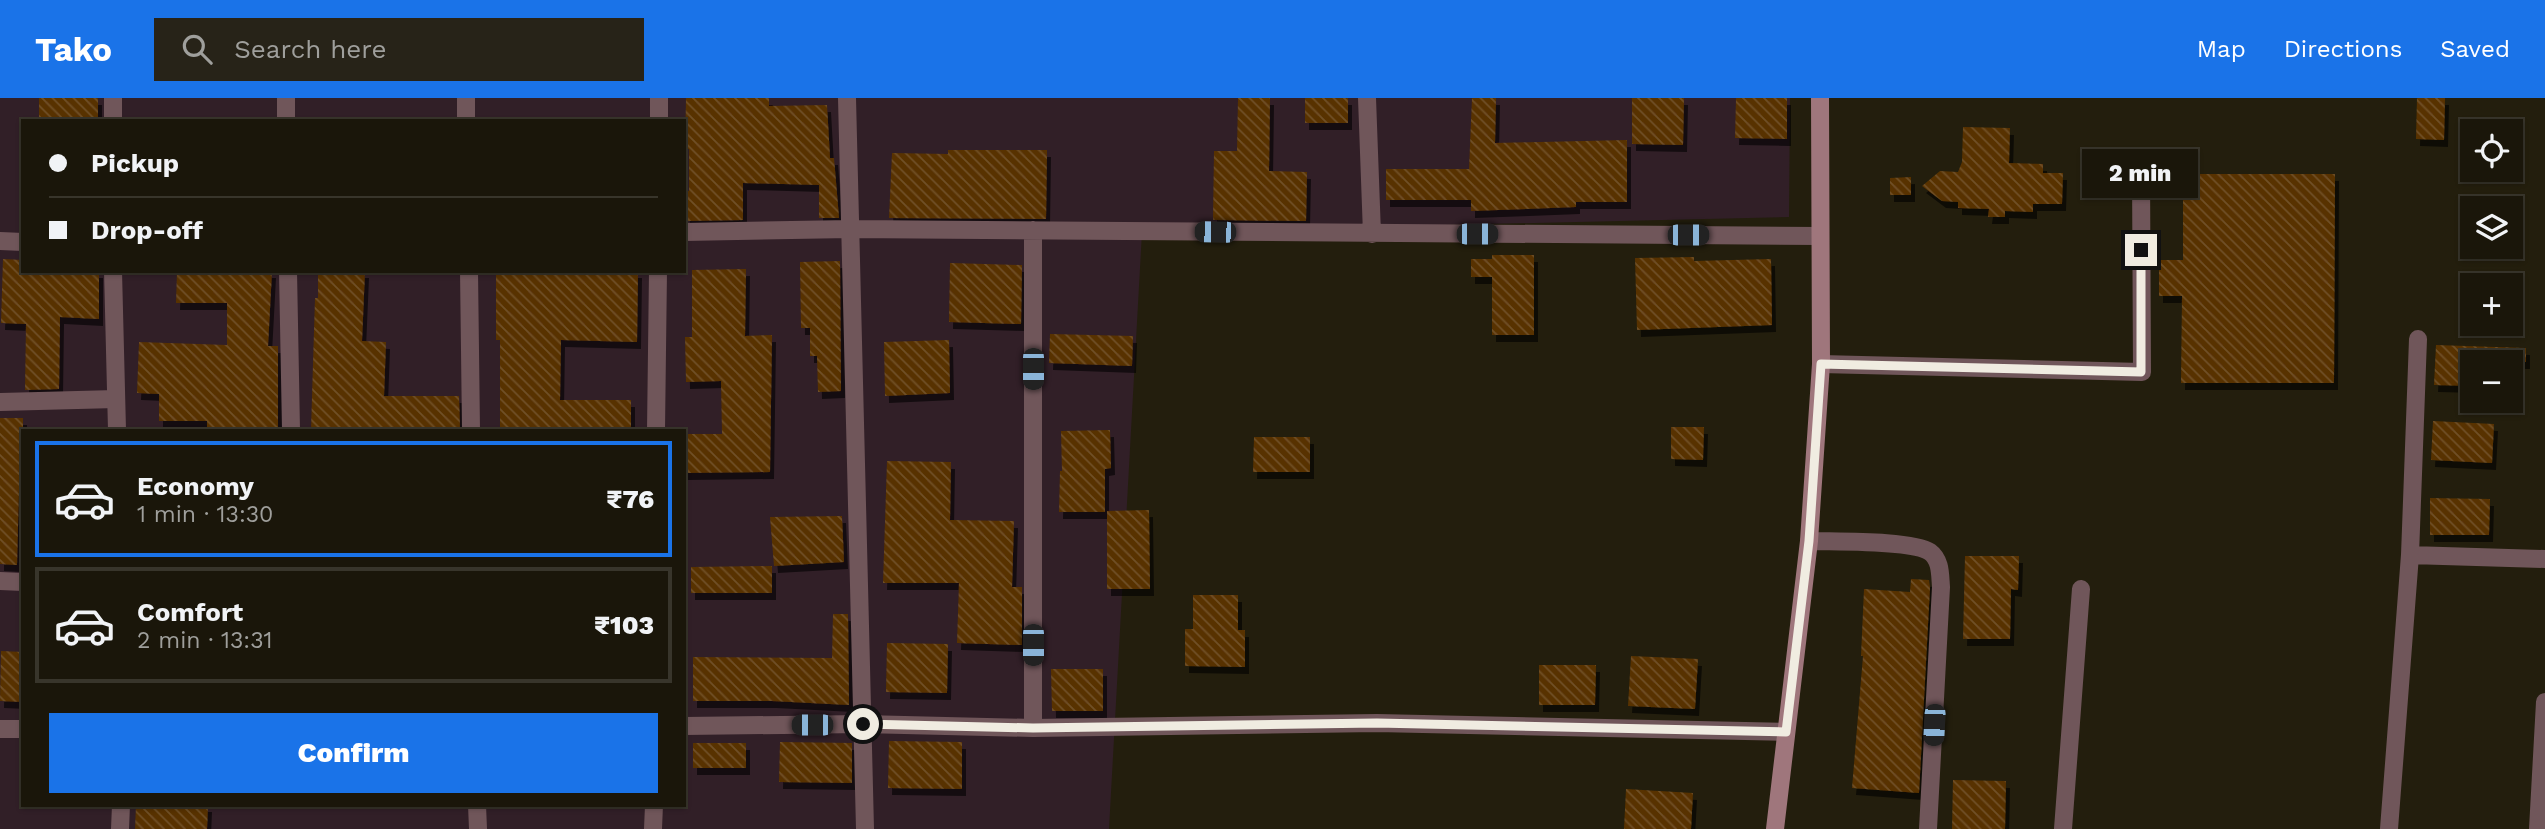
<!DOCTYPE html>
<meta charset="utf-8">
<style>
body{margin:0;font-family:"Work Sans",sans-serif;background:#272318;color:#f1f3f6;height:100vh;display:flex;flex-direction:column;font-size:26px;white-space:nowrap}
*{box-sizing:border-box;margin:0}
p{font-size:23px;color:#9f9f9c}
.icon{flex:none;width:38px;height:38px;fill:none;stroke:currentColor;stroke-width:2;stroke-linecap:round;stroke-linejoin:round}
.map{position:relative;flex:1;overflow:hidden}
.drawer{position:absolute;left:21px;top:331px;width:665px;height:378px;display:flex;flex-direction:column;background:#1a160a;border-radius:0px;box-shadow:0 2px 5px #0004,0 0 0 2px #38352b}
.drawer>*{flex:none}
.top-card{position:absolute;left:21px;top:21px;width:665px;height:154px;border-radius:0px;box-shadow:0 2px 5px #0004,0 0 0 2px #38352b;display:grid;align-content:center;height:154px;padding:0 28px;background:#1a160a}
.fabs{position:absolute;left:2460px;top:21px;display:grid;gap:14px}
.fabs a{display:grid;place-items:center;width:63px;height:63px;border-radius:0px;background:#1a160a;box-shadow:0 2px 5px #0004,0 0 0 2px #38352b;font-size:35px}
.end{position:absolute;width:32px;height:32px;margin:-16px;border:9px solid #f0ece1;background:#111;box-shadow:0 0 0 4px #111}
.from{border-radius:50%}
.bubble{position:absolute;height:49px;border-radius:0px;background:#1a160a;box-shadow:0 2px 5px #0004,0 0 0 2px #38352b;font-size:23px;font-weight:800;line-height:49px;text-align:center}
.car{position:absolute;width:21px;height:42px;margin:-21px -10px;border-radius:9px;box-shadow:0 0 5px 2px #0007;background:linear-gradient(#222 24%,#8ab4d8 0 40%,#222 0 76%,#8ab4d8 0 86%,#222 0)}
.top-card b{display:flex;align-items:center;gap:24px;height:66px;font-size:26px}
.top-card b+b{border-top:2px solid #38352b}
.top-card i{width:18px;height:18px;background:#f1f3f6}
ul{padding:12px 0 0;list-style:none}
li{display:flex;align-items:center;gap:21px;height:116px;margin:0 14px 10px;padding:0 14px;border:4px solid #38352b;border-radius:0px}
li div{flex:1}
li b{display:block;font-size:26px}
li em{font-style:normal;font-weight:800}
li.active{border-color:#1a73e8}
li>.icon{width:63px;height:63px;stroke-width:1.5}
.button{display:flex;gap:14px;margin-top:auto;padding:14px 28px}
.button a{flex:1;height:80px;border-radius:0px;background:#1a73e8;color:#fff;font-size:28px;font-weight:800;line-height:80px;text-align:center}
header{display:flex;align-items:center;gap:42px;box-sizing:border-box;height:98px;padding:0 35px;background:#1a73e8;color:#fff}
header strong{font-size:33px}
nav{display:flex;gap:38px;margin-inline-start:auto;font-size:24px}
.search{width:490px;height:63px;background:#272318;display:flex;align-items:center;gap:18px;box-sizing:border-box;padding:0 24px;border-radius:0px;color:#9f9f9c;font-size:26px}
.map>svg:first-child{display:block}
.industrial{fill:#311f27;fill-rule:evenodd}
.building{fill:url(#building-back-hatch);filter:url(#shadow)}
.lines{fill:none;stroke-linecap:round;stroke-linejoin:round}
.street{stroke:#70565a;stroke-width:18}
.secondary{stroke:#9f767c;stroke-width:18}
.route{stroke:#f0ece1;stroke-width:9}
</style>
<header>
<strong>Tako</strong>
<div class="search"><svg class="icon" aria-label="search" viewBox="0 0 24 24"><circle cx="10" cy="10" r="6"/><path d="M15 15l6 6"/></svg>Search here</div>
<nav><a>Map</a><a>Directions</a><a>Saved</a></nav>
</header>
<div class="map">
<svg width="2545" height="731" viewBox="0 0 2545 731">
<defs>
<pattern id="building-back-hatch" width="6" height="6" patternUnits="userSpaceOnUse" patternTransform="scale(1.75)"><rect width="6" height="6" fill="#583202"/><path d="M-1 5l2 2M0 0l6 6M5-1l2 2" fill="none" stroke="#705027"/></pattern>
<filter id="shadow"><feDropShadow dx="4" dy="7" stdDeviation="0" flood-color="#0009"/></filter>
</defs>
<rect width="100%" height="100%" fill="#231e0d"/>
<path class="industrial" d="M 0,0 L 1790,0 L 1789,119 L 1142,134 L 1109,731 L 0,731 ZM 23,23 L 684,23 L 684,173 L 23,173 ZM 23,332 L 684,332 L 684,707 L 23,707 Z"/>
<path class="building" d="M 39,0 L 98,0 L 98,23 L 39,23 Z
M 686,0 L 769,0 L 769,8 L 827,7 L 830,60 L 834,60 L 839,120 L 819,120 L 819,87 L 743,85 L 743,122 L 686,123 L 685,93 L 689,93 L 689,51 L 685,51 Z
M 1238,0 L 1270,0 L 1269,73 L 1307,74 L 1306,123 L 1213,122 L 1214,53 L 1237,53 Z
M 1305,0 L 1348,0 L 1348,25 L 1305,25 Z
M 1472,0 L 1496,0 L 1495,45 L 1627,42 L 1627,104 L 1576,104 L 1576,109 L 1471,113 L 1471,102 L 1386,102 L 1386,71 L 1469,71 Z
M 1632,0 L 1684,0 L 1683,47 L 1632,46 Z
M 1736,0 L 1787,0 L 1787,41 L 1735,40 Z
M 2417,0 L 2445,0 L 2444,42 L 2416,41 Z
M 1963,29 L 2010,30 L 2009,65 L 2043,66 L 2043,75 L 2063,75 L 2062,106 L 2033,106 L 2033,114 L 2005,113 L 2005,119 L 1988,119 L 1989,111 L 1958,110 L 1958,104 L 1942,103 L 1922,88 L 1940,73 L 1958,74 L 1962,64 Z
M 948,52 L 1047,52 L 1046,121 L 889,120 L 892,55 L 948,56 Z
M 2183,76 L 2335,76 L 2334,285 L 2181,285 L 2182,198 L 2159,198 L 2159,162 L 2183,162 Z
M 1911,79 L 1911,97 L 1890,97 L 1890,80 Z
M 1492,157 L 1534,157 L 1534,237 L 1492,237 L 1492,179 L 1471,179 L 1471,161 L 1492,161 Z
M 1694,159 L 1694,163 L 1771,161 L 1772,227 L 1637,232 L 1635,160 Z
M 3,161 L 23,162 L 23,173 L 99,173 L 99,221 L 60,219 L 59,291 L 25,292 L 26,226 L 1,225 Z
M 840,163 L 841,293 L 818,294 L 817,258 L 810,258 L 810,230 L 801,230 L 800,164 Z
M 950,165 L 1022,167 L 1021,226 L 949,224 Z
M 746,171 L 745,238 L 772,237 L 770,374 L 684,375 L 684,336 L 722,336 L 721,283 L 686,284 L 685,239 L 692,239 L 692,172 Z
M 177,173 L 272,173 L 268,248 L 278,248 L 278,332 L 207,332 L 207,323 L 159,323 L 159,296 L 137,295 L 139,244 L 227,247 L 227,205 L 176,205 Z
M 318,173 L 365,173 L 362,243 L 386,244 L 384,298 L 459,298 L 460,332 L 311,332 L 315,200 L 318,200 Z
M 496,173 L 638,173 L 637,244 L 561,242 L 560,302 L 631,302 L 631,332 L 500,332 L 500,242 L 496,242 Z
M 1050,236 L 1133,238 L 1132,268 L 1049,265 Z
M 949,242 L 950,295 L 885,298 L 884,244 Z
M 2436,247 L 2526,250 L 2526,264 L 2473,264 L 2473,288 L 2434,287 Z
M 0,320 L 23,320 L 23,391 L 19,391 L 17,467 L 0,466 Z
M 2433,323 L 2494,326 L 2492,365 L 2431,362 Z
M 1671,329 L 1704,329 L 1703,362 L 1671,361 Z
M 1110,332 L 1111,370 L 1105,371 L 1105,414 L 1059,414 L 1060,373 L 1062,373 L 1061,333 Z
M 1254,339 L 1310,339 L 1310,374 L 1253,374 Z
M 887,363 L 951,364 L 950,422 L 1014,423 L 1012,489 L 1022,489 L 1022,547 L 957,545 L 959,485 L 883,485 Z
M 2430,400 L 2490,401 L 2489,437 L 2430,437 Z
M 1149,412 L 1150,491 L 1107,491 L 1107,413 Z
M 842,418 L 844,464 L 774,468 L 770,419 Z
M 1965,458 L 2019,458 L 2018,492 L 2011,491 L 2010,541 L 1963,541 Z
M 772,468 L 772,495 L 691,495 L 691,469 Z
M 1911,481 L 1929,482 L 1930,489 L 1919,695 L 1852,690 L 1863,558 L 1861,558 L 1864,491 L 1910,494 Z
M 1193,497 L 1238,497 L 1238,532 L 1245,532 L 1245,569 L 1185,568 L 1185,531 L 1193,531 Z
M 833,516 L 848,516 L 849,607 L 772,603 L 693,603 L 693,559 L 832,560 Z
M 887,545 L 948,546 L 947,595 L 886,594 Z
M 1,553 L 23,554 L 23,604 L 0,603 Z
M 1631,558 L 1698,561 L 1695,611 L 1628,608 Z
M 1539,567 L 1596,567 L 1595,607 L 1539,607 Z
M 1051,571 L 1103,571 L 1103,613 L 1052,613 Z
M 889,643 L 962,644 L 962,691 L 888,690 Z
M 780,644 L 852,645 L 852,685 L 779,684 Z
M 693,645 L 746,645 L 746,670 L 693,670 Z
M 1953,682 L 2006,683 L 2005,731 L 1952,731 Z
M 1626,691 L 1693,695 L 1691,731 L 1624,731 Z
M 136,707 L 208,707 L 207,731 L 135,731 Z"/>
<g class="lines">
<path class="street" d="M 286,0 L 286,23
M 466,0 L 466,23
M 847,0 L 865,731
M 1367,0 L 1372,136
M 113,23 L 113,0
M 659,23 L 659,0
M 684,134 L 850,131 L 1820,138
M 0,143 L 23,144
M 113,173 L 117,332
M 288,173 L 291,332
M 469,173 L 471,332
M 1821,266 L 2142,274 L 2141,70
M 0,304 L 116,301
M 656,332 L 658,173
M 1809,443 C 1834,444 1912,442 1930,454 C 1941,462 1940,477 1941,489 L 1928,731
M 2410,457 L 2545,461
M 0,483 L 23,484
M 684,628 L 863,626 L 1033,630 L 1033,132
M 1033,630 L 1377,625 L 1786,634
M 0,631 L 23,631
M 477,707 L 478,731
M 120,731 L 121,707
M 653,731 L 654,707
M 2063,731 L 2081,491
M 2389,731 L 2410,457 L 2418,241
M 2538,731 L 2545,604"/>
<path class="secondary" d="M 1775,731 L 1809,443 L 1821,266 L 1820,0"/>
</g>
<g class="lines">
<path class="route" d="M 863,626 L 1033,630 L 1377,625 L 1786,634 L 1809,443 L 1821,266 L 2141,274 L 2141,152"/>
</g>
</svg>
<div class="fabs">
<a><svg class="icon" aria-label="locate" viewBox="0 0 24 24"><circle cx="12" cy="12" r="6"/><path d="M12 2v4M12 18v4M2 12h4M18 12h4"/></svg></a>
<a><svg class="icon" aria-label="layers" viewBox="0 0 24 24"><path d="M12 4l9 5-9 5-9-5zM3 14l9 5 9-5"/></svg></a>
<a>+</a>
<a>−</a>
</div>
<i class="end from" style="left:863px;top:626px"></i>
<i class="end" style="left:2141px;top:152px"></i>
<div class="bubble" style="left:2082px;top:51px;width:116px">2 min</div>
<i class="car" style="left:1215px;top:134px;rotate:271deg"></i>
<i class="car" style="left:1477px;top:136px;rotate:90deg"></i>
<i class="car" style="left:1688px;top:137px;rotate:90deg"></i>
<i class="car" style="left:1033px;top:271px;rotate:180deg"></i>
<i class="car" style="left:1033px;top:547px;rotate:180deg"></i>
<i class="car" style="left:812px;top:627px;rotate:270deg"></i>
<i class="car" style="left:1934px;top:627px;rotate:183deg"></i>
<div class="top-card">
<b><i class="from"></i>Pickup</b>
<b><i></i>Drop-off</b>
</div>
<section class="drawer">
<ul>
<li class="active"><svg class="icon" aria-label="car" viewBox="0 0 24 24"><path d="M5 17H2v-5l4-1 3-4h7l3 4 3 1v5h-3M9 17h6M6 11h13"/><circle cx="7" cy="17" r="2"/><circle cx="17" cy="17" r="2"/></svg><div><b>Economy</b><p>1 min · 13:30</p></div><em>₹76</em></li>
<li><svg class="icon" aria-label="car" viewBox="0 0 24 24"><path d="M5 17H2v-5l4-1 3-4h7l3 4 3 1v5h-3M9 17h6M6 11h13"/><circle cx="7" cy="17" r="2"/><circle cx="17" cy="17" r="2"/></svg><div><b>Comfort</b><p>2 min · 13:31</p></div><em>₹103</em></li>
</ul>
<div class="button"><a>Confirm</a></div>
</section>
</div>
